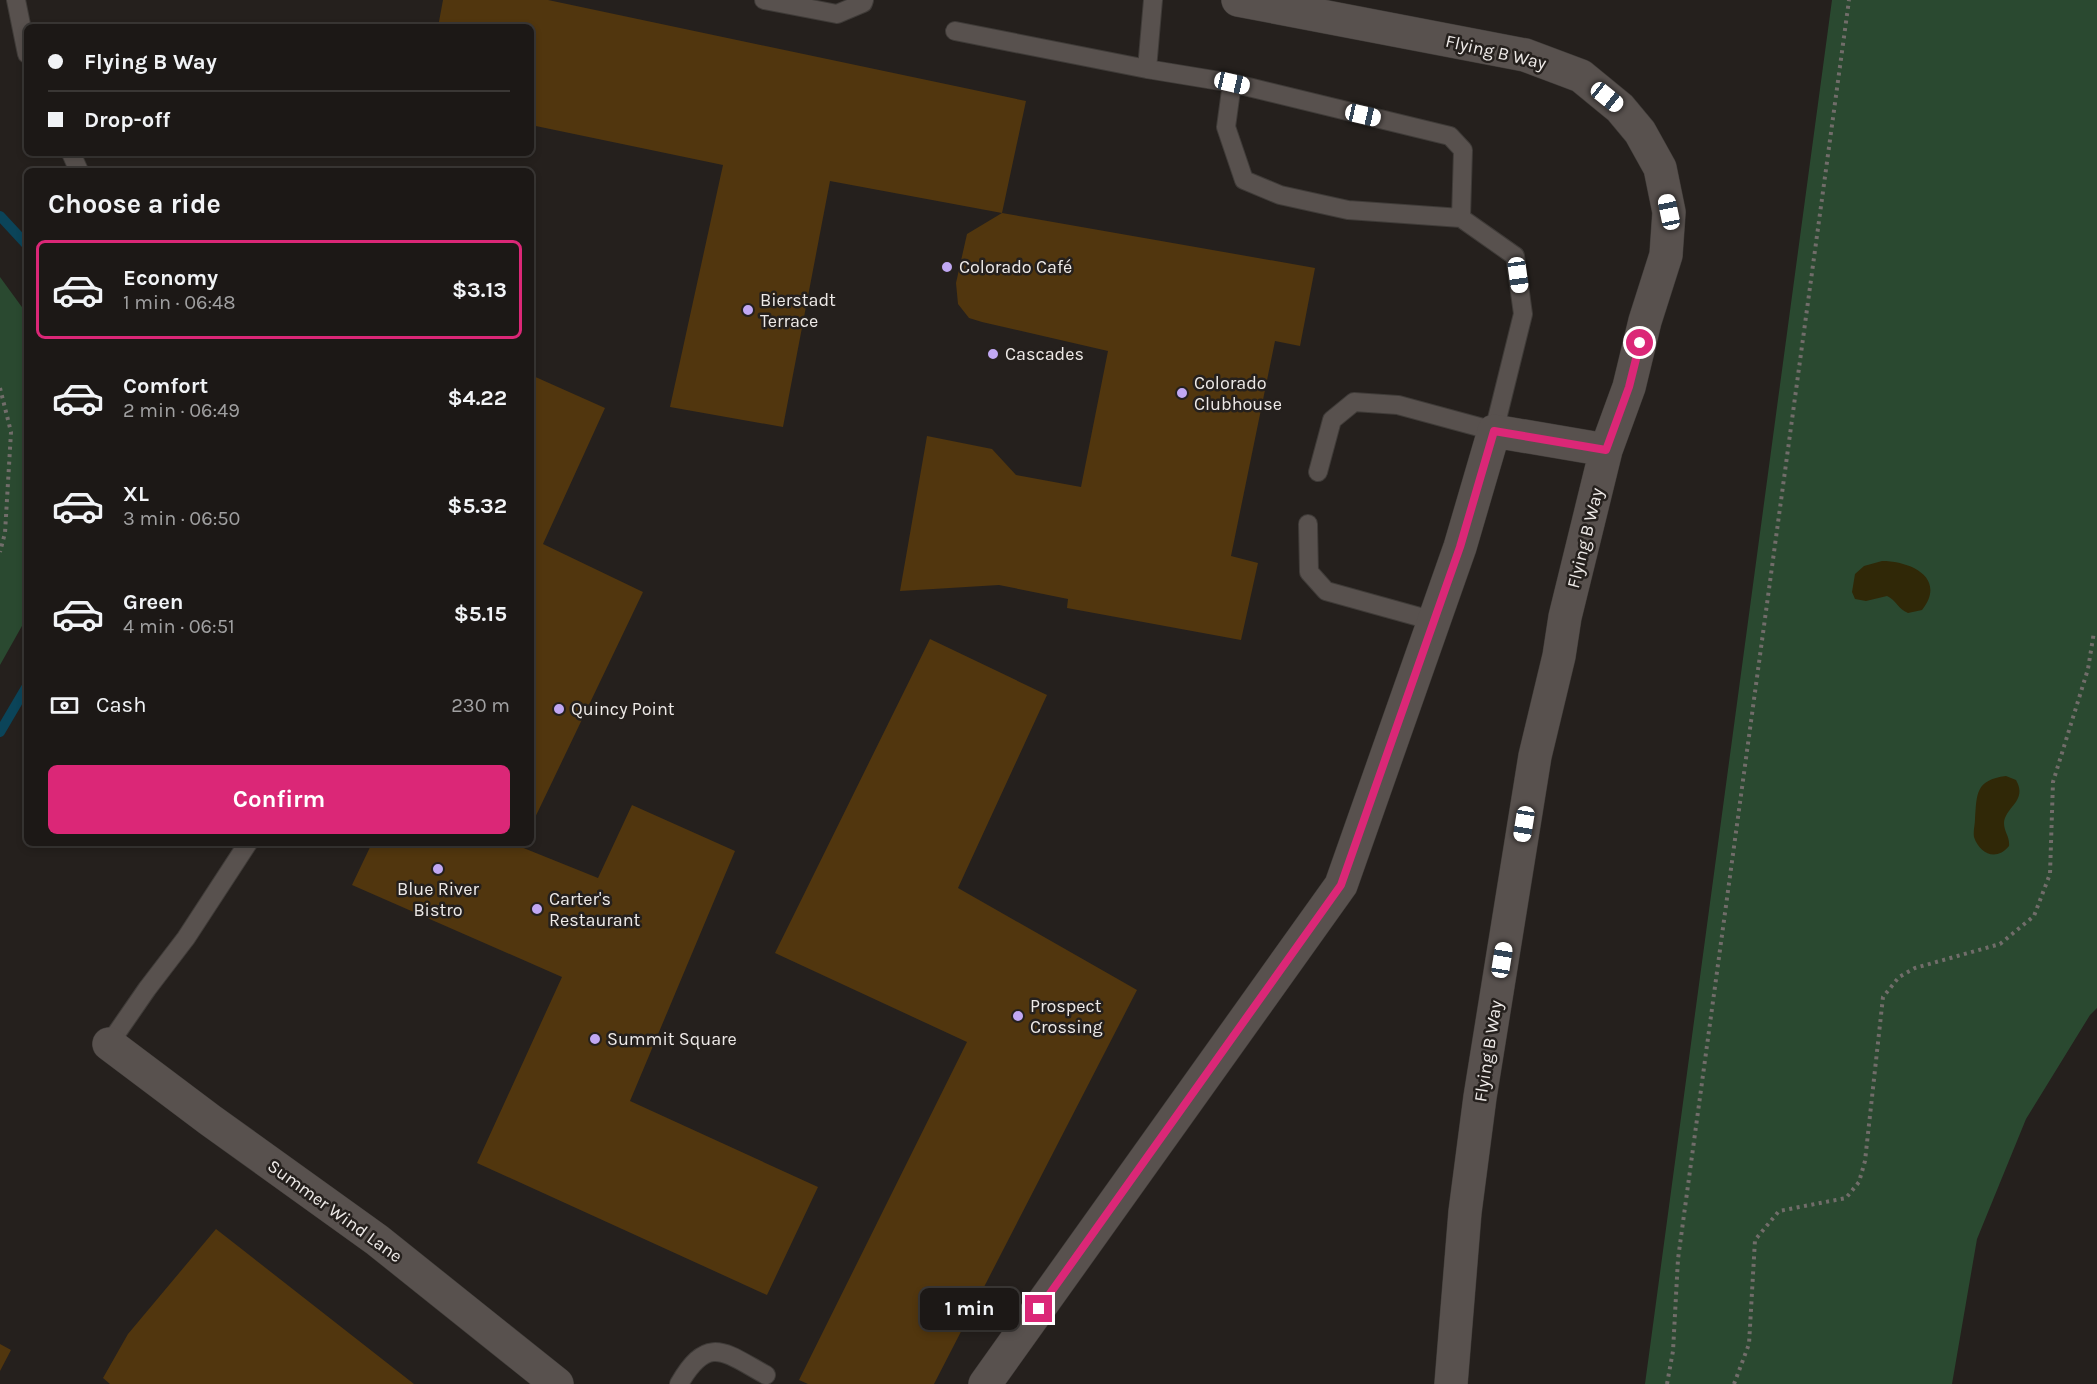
<!DOCTYPE html>
<meta charset="utf-8">
<style>
body{margin:0;font-family:Karla,sans-serif;background:#292523;color:#f1f3f6;height:100vh;display:flex;flex-direction:column;font-size:22px;white-space:nowrap}
*{box-sizing:border-box;margin:0}
p{font-size:20px;color:#a0a0a1}
.icon{flex:none;width:33px;height:33px;fill:none;stroke:currentColor;stroke-width:2;stroke-linecap:round;stroke-linejoin:round}
.map{position:relative;flex:1;overflow:hidden}
.drawer{position:absolute;left:24px;top:168px;width:510px;height:678px;display:flex;flex-direction:column;background:#1c1816;border-radius:9px;box-shadow:0 3px 9px #0003,0 0 0 2px #3a3735}
.drawer>*{flex:none}
.banner{position:absolute;left:24px;top:24px;width:510px;height:132px;border-radius:9px;box-shadow:0 3px 9px #0003,0 0 0 2px #3a3735;display:grid;align-content:center;height:132px;padding:0 24px;background:#1c1816}
.end{position:absolute;width:27px;height:27px;margin:-14px;border:8px solid #db2777;background:#fff;box-shadow:0 0 0 3px #fff}
.from{border-radius:50%}
.bubble{position:absolute;height:42px;border-radius:9px;background:#1c1816;box-shadow:0 3px 9px #0003,0 0 0 2px #3a3735;font-size:20px;font-weight:700;line-height:42px;text-align:center}
.car{position:absolute;width:18px;height:36px;margin:-18px -9px;border-radius:8px;box-shadow:0 0 4px 2px #0007;background:linear-gradient(#fff 24%,#345 0 40%,#fff 0 76%,#345 0 86%,#fff 0)}
.banner b{display:flex;align-items:center;gap:21px;height:57px;font-size:22px}
.banner b+b{border-top:2px solid #3a3735}
.banner i{width:15px;height:15px;background:#f1f3f6}
ul{padding:0;list-style:none}
li{display:flex;align-items:center;gap:18px;height:99px;margin:0 12px 9px;padding:0 12px;border:3px solid transparent;border-radius:9px}
li div{flex:1}
li b{display:block;font-size:22px}
li em{font-style:normal;font-weight:700}
li.current{border-color:#db2777}
li>.icon{width:54px;height:54px;stroke-width:1.5}
h2{padding:0 24px;font-size:27px;line-height:72px}
.pay{display:flex;align-items:center;gap:15px;height:66px;padding:0 24px;font-size:22px}
.pay p{margin-inline-start:auto}
.action{display:flex;gap:12px;margin-top:auto;padding:12px 24px}
.action a{flex:1;height:69px;border-radius:9px;background:#db2777;color:#fff;font-size:24px;font-weight:700;line-height:69px;text-align:center}
.map>svg:first-child{display:block}
.green{fill:#2a4930}
.sand{fill:#302807}
.lines{fill:none;stroke-linecap:round;stroke-linejoin:round}
.stream{stroke:#0b4459;stroke-width:10}
.building{fill:#51360e}
.service-casing{stroke:#3f3b38;stroke-width:20}
.minor-casing{stroke:#3f3b38;stroke-width:34}
.path{stroke:#716d6a;stroke-width:4;stroke-dasharray:3 4.5;stroke-linecap:butt}
.service{stroke:#58514e;stroke-width:18}
.minor{stroke:#58514e;stroke-width:33}
.route{stroke:#db2777;stroke-width:8}
.poi-dot{fill:#c1a8f3;stroke:#25201d;stroke-width:2}
.labels{text-anchor:middle;dominant-baseline:central;stroke-width:5;stroke-linejoin:round;paint-order:stroke}
.street-label{font-size:18px;fill:#eeeae8;stroke:#25201d}
.poi-label{font-size:18px;fill:#eeeae8;stroke:#25201d;text-anchor:start}
</style>
<div class="map">
<svg width="2097" height="1384" viewBox="0 0 2097 1384">
<rect width="100%" height="100%" fill="#25201d"/>
<path class="green" d="M 1832,0 L 2097,0 L 2097,1008 L 2090,1015 L 2026,1119 L 1977,1239 L 1952,1384 L 1645,1384 Z
M 0,277 L 27,314 L 27,617 L 0,665 Z"/>
<path class="sand" d="M 1882,561 C 1911,561 1947,578 1922,610 L 1908,613 C 1898,609 1896,600 1887,596 L 1866,601 L 1855,599 L 1852,592 L 1855,574 L 1864,566 Z
M 2006,776 L 2016,780 C 2028,801 2005,807 2004,823 C 2004,832 2010,837 2009,846 C 1997,861 1980,855 1974,837 C 1973,831 1975,825 1975,819 C 1977,794 1975,780 2006,776 Z"/>
<g class="lines">
<path class="stream" d="M 0,216 L 27,245
M 0,732 L 27,686"/>
</g>
<path class="building" d="M 443,0 L 548,0 L 1026,101 L 1002,213 L 830,181 L 783,427 L 670,407 L 723,165 L 531,125 L 531,27 L 438,27 Z
M 1002,213 L 1315,268 L 1300,346 L 1275,341 L 1231,556 L 1258,563 L 1241,640 L 1067,608 L 1068,599 L 999,585 L 900,591 L 927,436 L 992,449 L 1016,475 L 1081,487 L 1108,351 L 982,322 L 969,318 L 958,304 L 956,283 L 967,234 Z
M 531,375 L 605,408 L 543,544 L 643,592 L 531,826 Z
M 930,639 L 1047,695 L 958,888 L 1137,990 L 934,1384 L 808,1384 L 799,1380 L 967,1042 L 775,953 Z
M 632,805 L 735,851 L 630,1101 L 818,1187 L 767,1295 L 477,1163 L 562,977 L 352,885 L 372,843 L 523,843 L 521,847 L 598,878 Z
M 216,1229 L 414,1384 L 110,1384 L 103,1378 L 128,1334 Z
M 0,1344 L 11,1350 L 0,1371 Z"/>
<g class="lines">
<g class="service-casing">
<path id="service" d="M 16,0 L 27,54
M 764,0 L 837,14 L 863,3 L 864,0
M 1153,0 L 1147,69 L 1232,83 L 1226,127 L 1244,180 L 1280,195 L 1348,210 L 1461,218 L 1515,256 L 1523,314 L 1494,431 L 1398,405 L 1354,402 L 1332,420 L 1318,472
M 955,31 L 1147,69
M 1232,83 L 1450,136 L 1463,150 L 1461,218
M 71,153 L 79,171
M 1308,524 L 1309,572 L 1326,591 L 1434,621
M 109,1044 L 147,989 L 186,938 L 248,843
M 679,1384 C 708,1334 724,1352 766,1375"/>
</g>
<g class="minor-casing">
<path id="minor" d="M 1238,0 L 1525,55 L 1581,76 L 1620,108 L 1640,132 L 1660,168 L 1669,212 L 1666,255 L 1645,321 L 1629,387 L 1606,450 L 1565,617 L 1559,656 L 1535,756 L 1480,1097 L 1465,1212 L 1451,1384
M 109,1044 L 210,1120 L 377,1240 L 557,1384
M 985,1384 L 1341,885 L 1460,547 L 1494,431 L 1606,450"/>
</g>
<path class="path" d="M 0,388 L 11,432 L 5,533 L 0,552
M 1667,1384 L 1673,1351 L 1678,1259 L 1849,0
M 1734,1384 L 1749,1344 L 1755,1240 L 1779,1211 L 1846,1198 L 1859,1182 L 1865,1161 L 1883,997 L 1899,977 L 1915,968 L 2000,944 L 2034,916 L 2050,874 L 2053,782 L 2088,669 L 2094,632"/>
<use href="#service" class="service"/>
<use href="#minor" class="minor"/>
</g>
<g class="lines">
<path class="route" d="M 1039,1309 L 1341,885 L 1460,547 L 1494,431 L 1606,450 L 1629,387 L 1640,343"/>
</g>
<g class="poi-dot">
<circle cx="947" cy="267" r="6"/>
<circle cx="748" cy="310" r="6"/>
<circle cx="993" cy="354" r="6"/>
<circle cx="1182" cy="393" r="6"/>
<circle cx="559" cy="709" r="6"/>
<circle cx="438" cy="869" r="6"/>
<circle cx="537" cy="909" r="6"/>
<circle cx="1018" cy="1016" r="6"/>
<circle cx="595" cy="1039" r="6"/>
</g>
<g class="labels">
<g class="street-label">
<text transform="translate(1496 52) rotate(13)">Flying B Way</text>
<text transform="translate(1585 538) rotate(-76)">Flying B Way</text>
<text transform="translate(1488 1051) rotate(-81)">Flying B Way</text>
<text transform="translate(335 1211) rotate(36)">Summer Wind Lane</text>
</g>
<g class="poi-label">
<text x="959" y="267">Colorado Café</text>
<text x="760" y="300">Bierstadt<tspan x="760" dy="21">Terrace</tspan></text>
<text x="1005" y="354">Cascades</text>
<text x="1194" y="383">Colorado<tspan x="1194" dy="21">Clubhouse</tspan></text>
<text x="571" y="709">Quincy Point</text>
<text x="438" y="889" text-anchor="middle">Blue River<tspan x="438" dy="21">Bistro</tspan></text>
<text x="549" y="899">Carter's<tspan x="549" dy="21">Restaurant</tspan></text>
<text x="1030" y="1006">Prospect<tspan x="1030" dy="21">Crossing</tspan></text>
<text x="607" y="1039">Summit Square</text>
</g>
</g>
</svg>
<i class="end from" style="left:1640px;top:343px"></i>
<i class="end" style="left:1039px;top:1309px"></i>
<div class="bubble" style="left:920px;top:1288px;width:99px">1 min</div>
<i class="car" style="left:1232px;top:83px;rotate:103deg"></i>
<i class="car" style="left:1607px;top:97px;rotate:129deg"></i>
<i class="car" style="left:1363px;top:115px;rotate:103deg"></i>
<i class="car" style="left:1669px;top:212px;rotate:348deg"></i>
<i class="car" style="left:1518px;top:275px;rotate:172deg"></i>
<i class="car" style="left:1524px;top:824px;rotate:189deg"></i>
<i class="car" style="left:1502px;top:960px;rotate:9deg"></i>
<div class="banner">
<b><i class="from"></i>Flying B Way</b>
<b><i></i>Drop-off</b>
</div>
<section class="drawer">
<h2>Choose a ride</h2>
<ul>
<li class="current"><svg class="icon" aria-label="car" viewBox="0 0 24 24"><path d="M5 17H2v-5l4-1 3-4h7l3 4 3 1v5h-3M9 17h6M6 11h13"/><circle cx="7" cy="17" r="2"/><circle cx="17" cy="17" r="2"/></svg><div><b>Economy</b><p>1 min · 06:48</p></div><em>$3.13</em></li>
<li><svg class="icon" aria-label="car" viewBox="0 0 24 24"><path d="M5 17H2v-5l4-1 3-4h7l3 4 3 1v5h-3M9 17h6M6 11h13"/><circle cx="7" cy="17" r="2"/><circle cx="17" cy="17" r="2"/></svg><div><b>Comfort</b><p>2 min · 06:49</p></div><em>$4.22</em></li>
<li><svg class="icon" aria-label="car" viewBox="0 0 24 24"><path d="M5 17H2v-5l4-1 3-4h7l3 4 3 1v5h-3M9 17h6M6 11h13"/><circle cx="7" cy="17" r="2"/><circle cx="17" cy="17" r="2"/></svg><div><b>XL</b><p>3 min · 06:50</p></div><em>$5.32</em></li>
<li><svg class="icon" aria-label="car" viewBox="0 0 24 24"><path d="M5 17H2v-5l4-1 3-4h7l3 4 3 1v5h-3M9 17h6M6 11h13"/><circle cx="7" cy="17" r="2"/><circle cx="17" cy="17" r="2"/></svg><div><b>Green</b><p>4 min · 06:51</p></div><em>$5.15</em></li>
</ul>
<div class="pay"><svg class="icon" aria-label="cash" viewBox="0 0 24 24"><path d="M3 7h18v10H3z"/><circle cx="12" cy="12" r="2"/></svg>Cash<p>230 m</p></div>
<div class="action"><a>Confirm</a></div>
</section>
</div>
